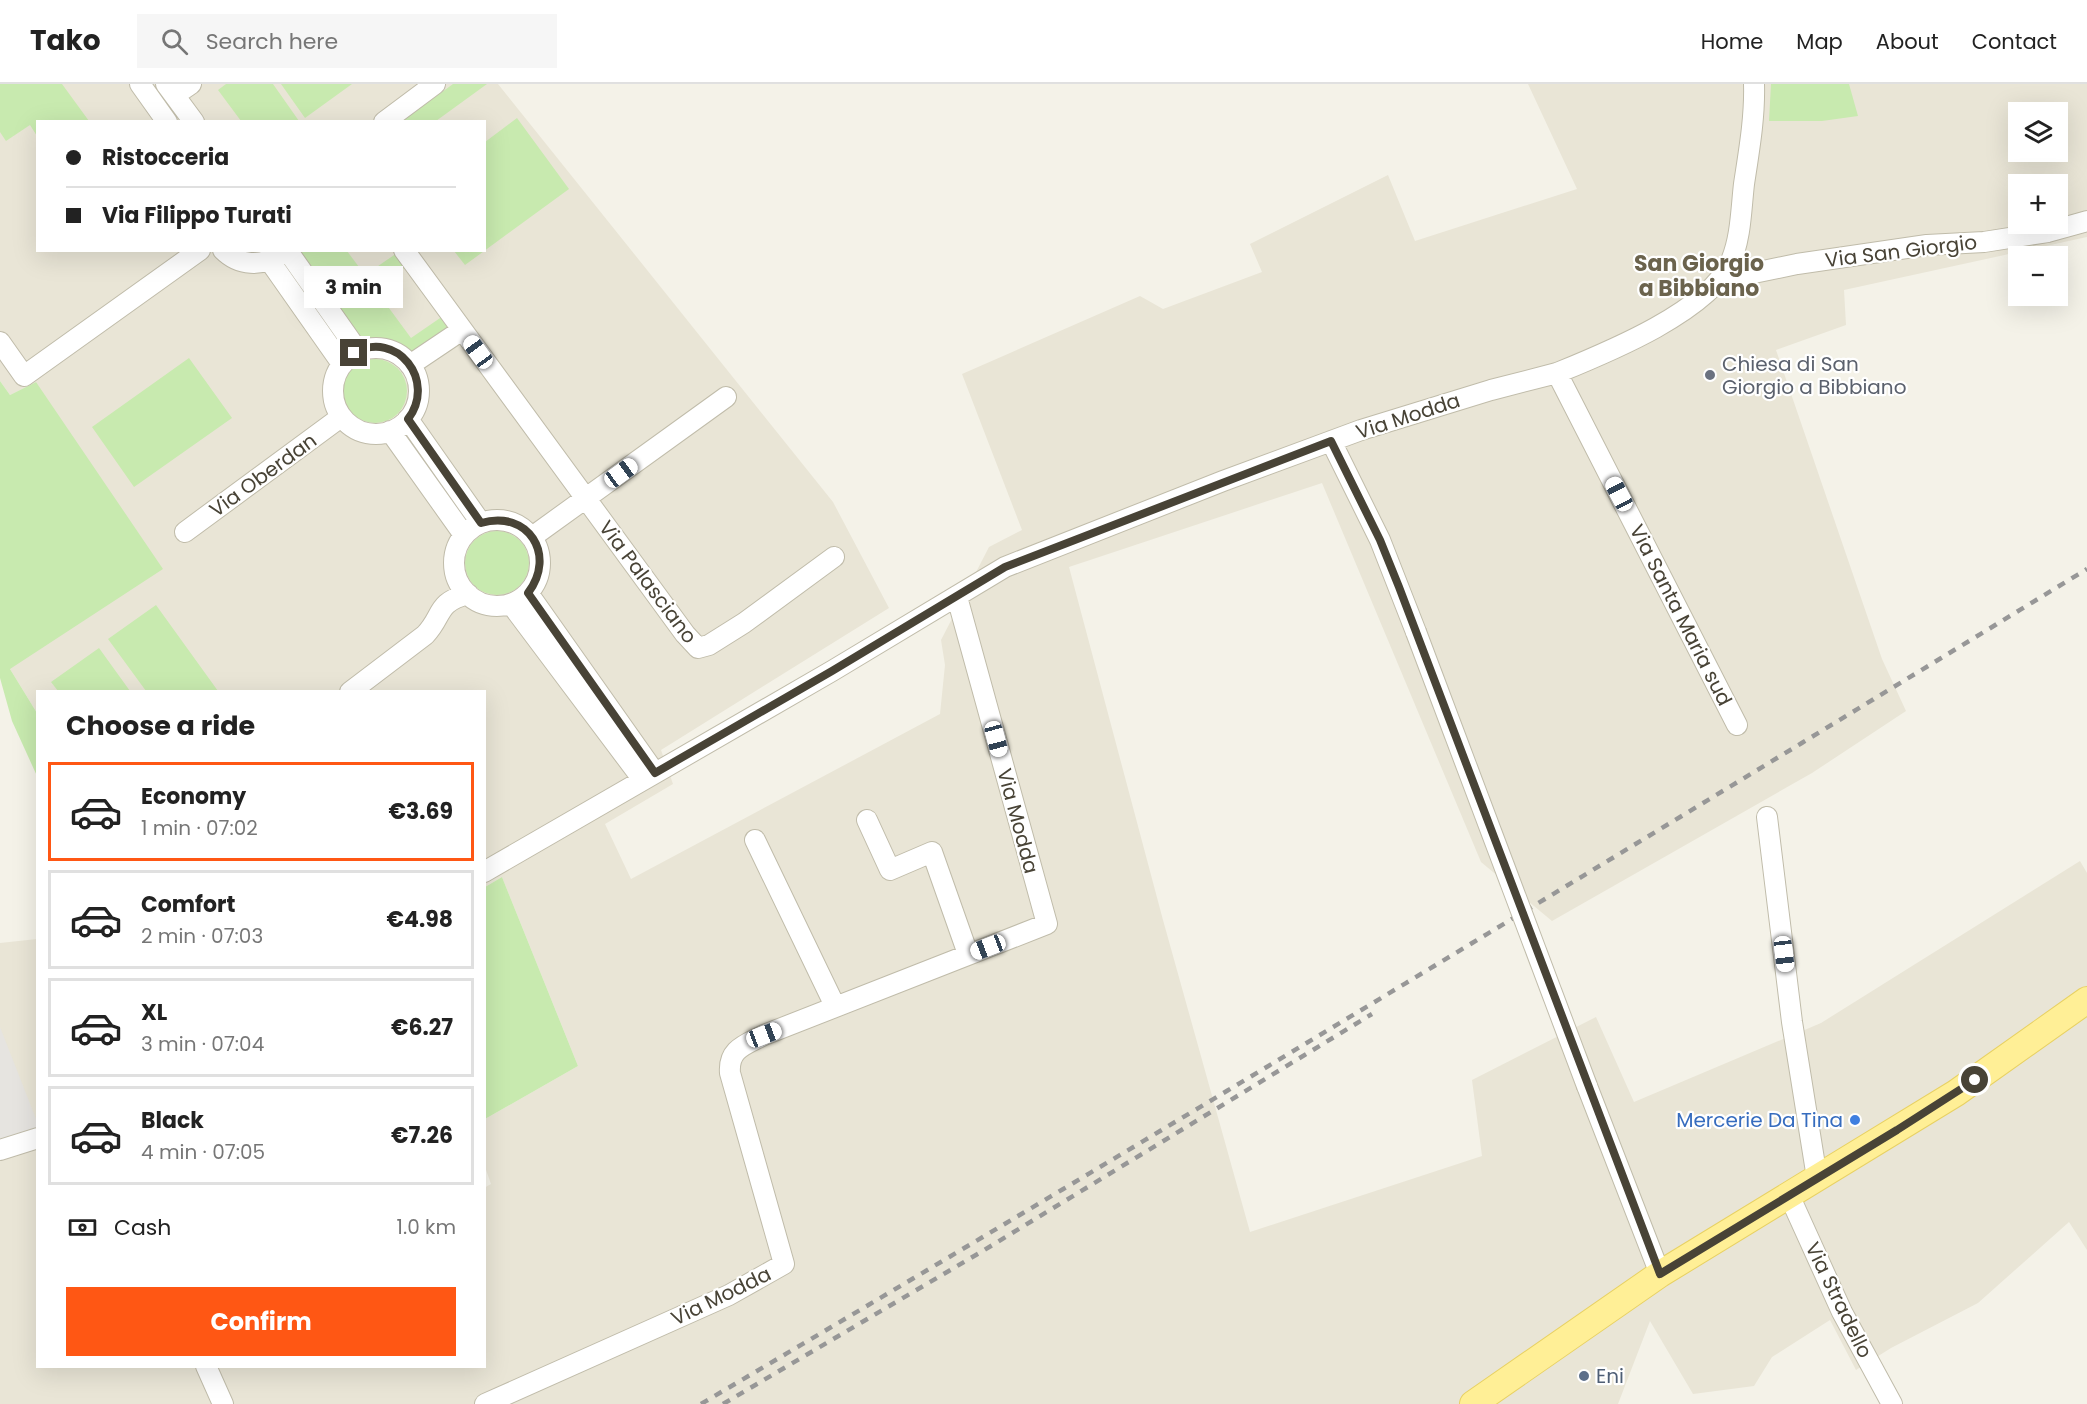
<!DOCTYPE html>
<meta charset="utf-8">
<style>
body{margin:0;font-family:Poppins,sans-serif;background:#f6f6f6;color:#222;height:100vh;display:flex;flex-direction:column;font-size:22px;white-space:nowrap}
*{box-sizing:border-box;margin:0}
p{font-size:20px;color:#767676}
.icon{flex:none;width:33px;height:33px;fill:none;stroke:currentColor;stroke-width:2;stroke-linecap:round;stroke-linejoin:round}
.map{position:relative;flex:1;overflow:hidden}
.panel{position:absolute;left:36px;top:606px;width:450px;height:678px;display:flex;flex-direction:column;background:#fff;border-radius:0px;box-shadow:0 6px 24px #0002}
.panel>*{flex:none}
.hud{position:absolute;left:36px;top:36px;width:450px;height:132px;border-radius:0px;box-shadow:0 6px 24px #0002;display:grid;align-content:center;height:132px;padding:0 30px;background:#fff}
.fabs{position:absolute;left:2008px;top:18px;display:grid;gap:12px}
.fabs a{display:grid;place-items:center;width:60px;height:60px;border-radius:0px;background:#fff;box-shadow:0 6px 24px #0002;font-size:30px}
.end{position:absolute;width:27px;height:27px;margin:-14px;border:8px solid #484336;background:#fff;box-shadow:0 0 0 3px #fff}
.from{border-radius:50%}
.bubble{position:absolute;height:42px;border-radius:0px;background:#fff;box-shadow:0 6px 24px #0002;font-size:20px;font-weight:700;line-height:42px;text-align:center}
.car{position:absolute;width:18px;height:36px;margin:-18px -9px;border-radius:8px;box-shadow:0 0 4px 2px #0007;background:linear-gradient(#fff 24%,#345 0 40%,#fff 0 76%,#345 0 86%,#fff 0)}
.hud b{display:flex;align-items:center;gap:21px;height:57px;font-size:22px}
.hud b+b{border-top:2px solid #e0e0e0}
.hud i{width:15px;height:15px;background:#222}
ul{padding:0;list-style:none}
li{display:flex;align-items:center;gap:18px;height:99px;margin:0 12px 9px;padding:0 18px;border:3px solid #e0e0e0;border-radius:0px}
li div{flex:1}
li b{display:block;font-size:22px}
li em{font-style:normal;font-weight:700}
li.current{border-color:#ff5714}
li>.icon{width:54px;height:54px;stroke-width:1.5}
h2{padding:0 30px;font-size:27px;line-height:72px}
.pay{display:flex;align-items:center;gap:15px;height:66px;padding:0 30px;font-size:22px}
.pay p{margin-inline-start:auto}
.primary-button{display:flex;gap:12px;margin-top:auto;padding:12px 30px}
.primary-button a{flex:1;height:69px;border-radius:0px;background:#ff5714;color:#fff;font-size:24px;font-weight:700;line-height:69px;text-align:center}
header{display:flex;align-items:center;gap:36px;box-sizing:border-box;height:84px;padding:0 30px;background:#fff;border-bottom:2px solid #e0e0e0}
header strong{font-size:28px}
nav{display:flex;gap:33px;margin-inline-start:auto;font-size:21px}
.search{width:420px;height:54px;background:#f6f6f6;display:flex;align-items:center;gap:15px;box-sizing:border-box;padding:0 21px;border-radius:0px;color:#767676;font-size:22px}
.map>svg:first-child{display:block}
.residential{fill:#e9e5d6;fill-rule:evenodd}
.green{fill:#c8eaaf}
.parking{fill:#e6e4e0}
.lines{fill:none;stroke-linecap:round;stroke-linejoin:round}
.minor-casing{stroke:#c0bcaa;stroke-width:22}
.major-casing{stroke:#e8d163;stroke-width:28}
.minor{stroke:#fff;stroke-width:20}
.major{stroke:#ffef96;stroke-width:26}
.rail{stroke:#979797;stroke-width:4.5;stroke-dasharray:8 8;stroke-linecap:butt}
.minor-bridge-casing{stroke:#c0bcaa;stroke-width:22;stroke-linecap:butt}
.minor-bridge{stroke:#fff;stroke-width:20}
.route{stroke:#484336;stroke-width:8}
.worship-dot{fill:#6b7280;stroke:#fff;stroke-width:2}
.shop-dot{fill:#3f7fe0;stroke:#fff;stroke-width:2}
.service-dot{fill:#5c6f8a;stroke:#fff;stroke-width:2}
.labels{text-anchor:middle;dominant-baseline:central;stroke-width:4.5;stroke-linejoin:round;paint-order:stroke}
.street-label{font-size:20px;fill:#484336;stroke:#fff}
.worship-label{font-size:20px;fill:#5b616d;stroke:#fff;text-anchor:start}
.shop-label{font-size:20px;fill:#366cbe;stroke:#fff;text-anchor:end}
.service-label{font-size:20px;fill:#4e5e75;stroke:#fff;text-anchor:start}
.quarter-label{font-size:22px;font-weight:bold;fill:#6b634d;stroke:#fff}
</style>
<header>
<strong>Tako</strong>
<div class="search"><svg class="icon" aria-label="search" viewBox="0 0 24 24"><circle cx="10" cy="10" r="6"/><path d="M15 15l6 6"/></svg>Search here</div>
<nav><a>Home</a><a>Map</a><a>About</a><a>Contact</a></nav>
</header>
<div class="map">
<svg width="2087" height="1320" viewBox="0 0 2087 1320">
<rect width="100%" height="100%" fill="#f4f2e8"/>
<path class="residential" d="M 0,0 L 498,0 L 833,418 L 889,524 L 661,666 L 673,700 L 605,740 L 631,795 L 940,630 L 945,581 L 941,556 L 989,463 L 1022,446 L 962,290 L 1140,212 L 1163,225 L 1262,188 L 1250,160 L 1388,91 L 1415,157 L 1577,105 L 1528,0 L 2087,0 L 2087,153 L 1844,206 L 1846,241 L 1776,266 L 1882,575 L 1906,627 L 1812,689 L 1552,837 L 1481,778 L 1322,399 L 1069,483 L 1163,836 L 1250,1148 L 1482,1072 L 1472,996 L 1596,933 L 1634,1018 L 1821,939 L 2080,777 L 2087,789 L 2087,1166 L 2069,1138 L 1978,1219 L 1891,1264 L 1856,1286 L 1830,1236 L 1772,1273 L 1754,1302 L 1693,1310 L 1650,1237 L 1618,1320 L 0,1320 L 0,859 L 37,855 L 38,1282 L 484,1282 L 484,1104 L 491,1100 L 485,1083 L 485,1035 L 578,982 L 502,793 L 485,803 L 484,608 L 38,608 L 37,629 L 10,585 L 36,298 L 10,311 L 0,297 ZM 2019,28 L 2058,28 L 2058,68 L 2019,68 ZM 38,38 L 484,38 L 484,166 L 38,166 ZM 2019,100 L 2058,100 L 2058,140 L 2019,140 Z"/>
<path class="green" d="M 0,0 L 62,0 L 89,37 L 38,38 L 37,52 L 30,41 L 6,57 L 0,48 Z
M 226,0 L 273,0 L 299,37 L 241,37 L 218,6 Z
M 281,0 L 352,0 L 305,34 Z
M 453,0 L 487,0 L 436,37 L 401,38 Z
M 1771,0 L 1849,0 L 1858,32 L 1822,37 L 1769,37 Z
M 517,34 L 569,105 L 465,181 L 454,167 L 484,166 L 485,58 Z
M 296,167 L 347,167 L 365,191 L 397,169 L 407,182 L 375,205 L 411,254 L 443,232 L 452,244 L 410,271 C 391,263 383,257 362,260 Z
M 189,274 L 232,334 L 134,403 L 92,343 Z
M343 307a32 32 0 1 1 64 0a32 32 0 1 1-64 0Z
M 0,297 L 10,311 L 36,298 L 163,485 L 10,585 L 37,629 L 37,692 L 12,637 L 0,594 Z
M465 479a32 32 0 1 1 64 0a32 32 0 1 1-64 0Z
M 156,521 L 218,607 L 146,607 L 108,555 Z
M 99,564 L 130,607 L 58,607 L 51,598 Z
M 502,793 L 578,982 L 485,1035 L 485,803 Z"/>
<path class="parking" d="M 0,943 L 38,1040 L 37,1054 L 0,1066 Z"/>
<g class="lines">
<g class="minor-casing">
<path id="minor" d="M 140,0 L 167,38
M 166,0 L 194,38
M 175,11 L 191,0
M 384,38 L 435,0
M 223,166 C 239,182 262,183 280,170
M 287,166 L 358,267
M 404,166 L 685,550 L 698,564 L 709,561 L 744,539 L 834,473
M 269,176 L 342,280
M 1716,200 L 1744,191 L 1797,180 L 1927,161 L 1984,158 L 2048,148 L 2087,137
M 0,258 L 24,292 L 200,166
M333 307a43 43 0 1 1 86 0a43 43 0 1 1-86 0Z
M 410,281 L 462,246
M 408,335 L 481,439
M 390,347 L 464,451
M 1331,357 L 1380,456 L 1416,548
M454 479a43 43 0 1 1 86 0a43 43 0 1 1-86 0Z
M 185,448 L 341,333
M 532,453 L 726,313
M 528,509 L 655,689
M 511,520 L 643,696
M 350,608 L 425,551 C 444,531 435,519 468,510
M 1737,641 L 1557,289 C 1606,269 1710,227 1731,177 C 1741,153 1741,126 1744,100 C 1749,67 1755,33 1754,0
M 1767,733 L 1792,938 L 1817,1094
M 867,736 L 890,786 L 932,768 L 968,870
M 755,756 L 835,922
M 484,788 L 832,587 L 1005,483 L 1223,397 L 1361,346 L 1491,306 L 1557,289
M 1587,1002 L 1660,1190
M 0,1066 L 38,1054
M 1789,1111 L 1842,1228 L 1892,1320
M 206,1282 L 223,1320
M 485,1320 L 729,1211 L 784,1180 L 730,989 C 728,965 745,961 764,951 L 1047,840 L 957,513"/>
</g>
<g class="major-casing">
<path id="major" d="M 1473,1320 L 1660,1190 L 1956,1009 L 2087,916"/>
</g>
<use href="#minor" class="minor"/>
<use href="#major" class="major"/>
<path class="rail" d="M 701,1320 C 1166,1046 1627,766 2087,485
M 723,1320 L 981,1168 L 1372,930"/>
<g class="minor-bridge-casing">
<path id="minor-bridge" d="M 1416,548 L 1587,1002"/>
</g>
<use href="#minor-bridge" class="minor-bridge"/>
</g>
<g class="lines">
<path class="route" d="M 354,269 C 397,245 437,297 408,335 L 481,439 C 528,425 557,471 528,509 L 655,689 L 832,587 L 1005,483 L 1331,357 L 1380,456 L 1399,503 L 1660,1190 L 1897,1046 L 1975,996"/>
</g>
<circle class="worship-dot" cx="1710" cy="291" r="6"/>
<circle class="shop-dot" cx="1855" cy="1036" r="6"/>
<circle class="service-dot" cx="1584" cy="1292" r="6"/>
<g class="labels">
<g class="street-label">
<text transform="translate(1901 167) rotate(-7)">Via San Giorgio</text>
<text transform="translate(1408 332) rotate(-18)">Via Modda</text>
<text transform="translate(263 391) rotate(-36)">Via Oberdan</text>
<text transform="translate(648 498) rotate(53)">Via Palasciano</text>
<text transform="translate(1681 531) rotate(63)">Via Santa Maria sud</text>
<text transform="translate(1018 737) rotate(75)">Via Modda</text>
<text transform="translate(721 1212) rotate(-26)">Via Modda</text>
<text transform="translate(1839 1216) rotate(64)">Via Stradello</text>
</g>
<g class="worship-label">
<text x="1722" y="280">Chiesa di San<tspan x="1722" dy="23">Giorgio a Bibbiano</tspan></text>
</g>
<g class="shop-label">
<text x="1843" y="1036">Mercerie Da Tina</text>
</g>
<g class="service-label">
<text x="1596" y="1292">Eni</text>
</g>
<g class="quarter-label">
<text x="1699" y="179">San Giorgio<tspan x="1699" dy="25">a Bibbiano</tspan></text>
</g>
</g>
</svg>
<div class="fabs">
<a><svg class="icon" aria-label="layers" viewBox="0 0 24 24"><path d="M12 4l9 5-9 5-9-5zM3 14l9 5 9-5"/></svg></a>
<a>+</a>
<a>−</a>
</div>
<i class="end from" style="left:1975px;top:996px"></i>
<i class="end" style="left:354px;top:269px"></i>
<div class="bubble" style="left:304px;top:182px;width:99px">3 min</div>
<i class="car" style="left:478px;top:268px;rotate:324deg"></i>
<i class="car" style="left:621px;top:389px;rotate:54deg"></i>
<i class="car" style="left:1619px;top:410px;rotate:332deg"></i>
<i class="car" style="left:996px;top:655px;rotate:165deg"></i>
<i class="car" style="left:988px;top:863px;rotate:249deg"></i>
<i class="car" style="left:1784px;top:870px;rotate:173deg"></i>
<i class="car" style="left:764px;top:951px;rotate:69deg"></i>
<div class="hud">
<b><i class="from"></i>Ristocceria</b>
<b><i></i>Via Filippo Turati</b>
</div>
<section class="panel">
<h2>Choose a ride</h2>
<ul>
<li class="current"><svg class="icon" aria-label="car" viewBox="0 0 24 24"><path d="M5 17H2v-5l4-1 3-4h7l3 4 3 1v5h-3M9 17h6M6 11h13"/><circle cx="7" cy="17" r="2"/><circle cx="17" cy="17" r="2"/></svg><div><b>Economy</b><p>1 min · 07:02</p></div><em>€3.69</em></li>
<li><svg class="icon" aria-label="car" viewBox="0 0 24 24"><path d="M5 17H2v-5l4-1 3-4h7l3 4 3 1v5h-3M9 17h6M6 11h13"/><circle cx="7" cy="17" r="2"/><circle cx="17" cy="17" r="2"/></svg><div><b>Comfort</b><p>2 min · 07:03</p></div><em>€4.98</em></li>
<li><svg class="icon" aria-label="car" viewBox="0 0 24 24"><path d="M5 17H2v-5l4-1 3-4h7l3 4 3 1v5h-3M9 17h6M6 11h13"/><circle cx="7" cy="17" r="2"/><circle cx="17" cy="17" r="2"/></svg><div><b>XL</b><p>3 min · 07:04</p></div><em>€6.27</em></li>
<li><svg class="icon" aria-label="car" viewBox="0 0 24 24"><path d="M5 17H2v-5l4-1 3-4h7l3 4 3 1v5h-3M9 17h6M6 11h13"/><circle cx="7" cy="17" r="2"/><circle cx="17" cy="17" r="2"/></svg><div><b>Black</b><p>4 min · 07:05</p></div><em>€7.26</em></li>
</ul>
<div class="pay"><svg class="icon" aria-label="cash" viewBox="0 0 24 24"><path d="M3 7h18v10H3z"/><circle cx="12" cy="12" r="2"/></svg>Cash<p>1.0 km</p></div>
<div class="primary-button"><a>Confirm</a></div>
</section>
</div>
